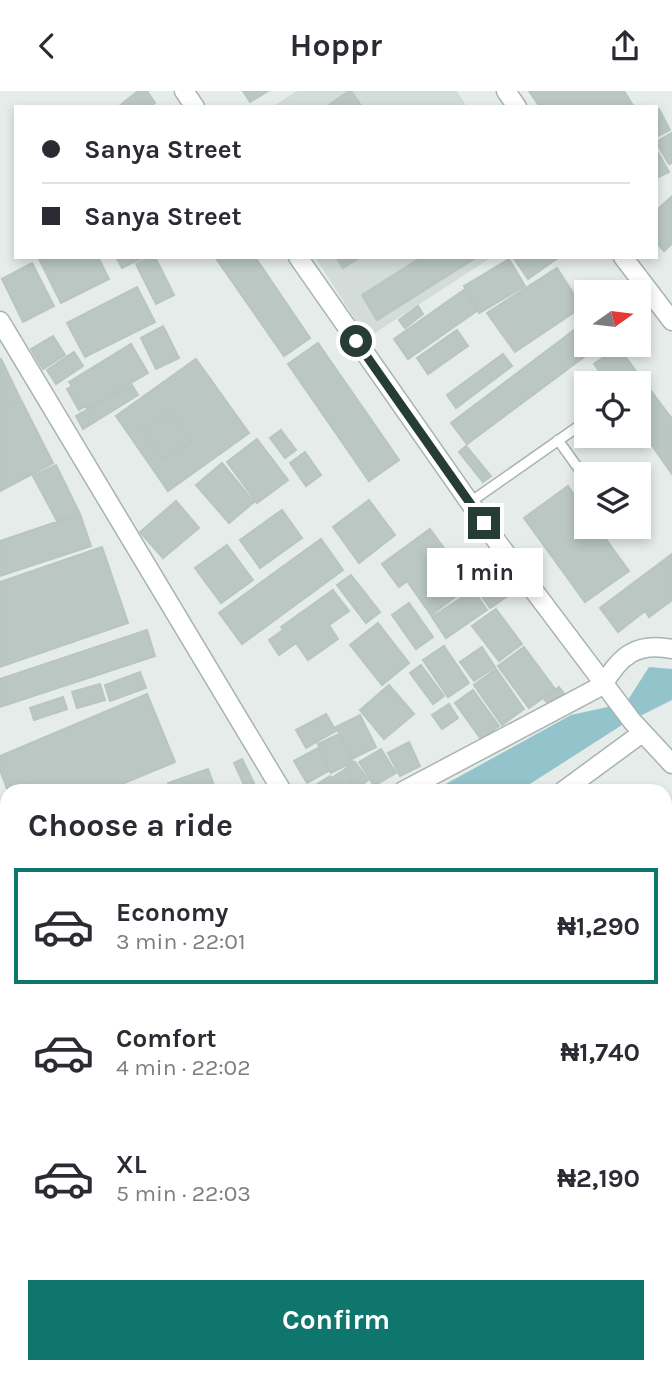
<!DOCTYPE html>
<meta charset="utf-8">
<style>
body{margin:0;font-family:Karla,sans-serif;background:#f2f2f3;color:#2b2b33;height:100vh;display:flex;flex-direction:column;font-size:26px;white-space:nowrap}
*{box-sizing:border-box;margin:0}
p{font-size:23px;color:#7c7c81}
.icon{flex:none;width:38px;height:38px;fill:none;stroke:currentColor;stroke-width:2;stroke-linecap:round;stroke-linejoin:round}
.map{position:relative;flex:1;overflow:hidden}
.side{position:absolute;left:0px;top:693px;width:672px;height:590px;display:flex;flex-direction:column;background:#fff;border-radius:21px 21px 0 0;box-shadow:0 4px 10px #0003}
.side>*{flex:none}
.hud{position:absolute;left:14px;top:14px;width:644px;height:154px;border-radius:0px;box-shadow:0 4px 10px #0003;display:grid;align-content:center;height:154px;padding:0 28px;background:#fff}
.needle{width:46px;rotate:76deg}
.buttons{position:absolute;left:574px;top:189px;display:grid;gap:14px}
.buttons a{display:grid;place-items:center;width:77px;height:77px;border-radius:0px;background:#fff;box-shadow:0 4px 10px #0003;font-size:35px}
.end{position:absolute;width:32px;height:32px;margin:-16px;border:9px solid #263c36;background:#fff;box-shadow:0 0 0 4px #fff}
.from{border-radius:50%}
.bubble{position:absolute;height:49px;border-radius:0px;background:#fff;box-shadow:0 4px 10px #0003;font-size:23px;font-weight:700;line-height:49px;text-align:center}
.hud b{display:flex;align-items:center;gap:24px;height:66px;font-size:26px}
.hud b+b{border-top:2px solid #e1e1e2}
.hud i{width:18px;height:18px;background:#2b2b33}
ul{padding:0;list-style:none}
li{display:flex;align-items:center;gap:21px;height:116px;margin:0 14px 10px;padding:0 14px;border:4px solid transparent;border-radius:0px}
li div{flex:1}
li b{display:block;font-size:26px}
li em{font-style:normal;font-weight:700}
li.selected{border-color:#0f766e}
li>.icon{width:63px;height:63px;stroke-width:1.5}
h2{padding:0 28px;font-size:32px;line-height:84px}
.primary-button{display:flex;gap:14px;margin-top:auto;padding:14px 28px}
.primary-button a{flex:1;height:80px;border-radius:0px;background:#0f766e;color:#fff;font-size:28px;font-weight:700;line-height:80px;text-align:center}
header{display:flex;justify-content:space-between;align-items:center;height:91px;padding:0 28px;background:#fff;font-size:32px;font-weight:700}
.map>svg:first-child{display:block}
.built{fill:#d3dcd8}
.water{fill:#93c3cb}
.building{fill:#bac7c2;stroke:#b8c5c0;stroke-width:2;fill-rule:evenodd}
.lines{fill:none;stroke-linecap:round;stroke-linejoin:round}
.service-casing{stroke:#a8b4b0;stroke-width:12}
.minor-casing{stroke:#a8b4b0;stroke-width:21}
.service{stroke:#fff;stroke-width:9}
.minor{stroke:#fff;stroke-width:18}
.route{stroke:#263c36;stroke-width:9}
</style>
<header><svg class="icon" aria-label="back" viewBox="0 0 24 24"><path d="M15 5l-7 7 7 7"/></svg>Hoppr<svg class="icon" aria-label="share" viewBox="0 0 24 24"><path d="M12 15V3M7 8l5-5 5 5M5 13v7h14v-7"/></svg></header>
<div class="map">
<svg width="672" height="1282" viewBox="0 0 672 1282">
<rect width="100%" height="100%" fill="#e5ece9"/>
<path class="built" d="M 297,0 L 457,0 L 467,16 L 272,16 Z
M 315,166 L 492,166 L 367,247 Z"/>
<path class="water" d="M 649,576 L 672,578 L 672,609 L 622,634 L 519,700 L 433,700 L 571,624 L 626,612 Z
M 7,915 L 7,987 L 0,991 L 0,919 Z"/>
<path class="building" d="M 138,0 L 147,0 L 155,12 L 149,16 L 118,16 Z
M 243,0 L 268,0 L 250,11 Z
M 351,0 L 362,16 L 326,16 L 349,0 Z
M 529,0 L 624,0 L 634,16 L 540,16 Z
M 659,18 L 670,39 L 656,46 L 656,19 Z
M 672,42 L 672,72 L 669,73 L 656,51 Z
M 656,58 L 669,81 L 656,87 Z
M 672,105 L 672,153 L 664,160 L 656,151 L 656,120 Z
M 38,166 L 98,166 L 109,188 L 61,212 Z
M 116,166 L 144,166 L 122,177 Z
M 150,166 L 155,166 L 174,204 L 156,213 L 136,173 Z
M 215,166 L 255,166 L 310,247 L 284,265 Z
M 336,166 L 360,166 L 343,177 Z
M 422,166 L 477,166 L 377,229 L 362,204 Z
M 513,166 L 559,166 L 528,188 Z
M 509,168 L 525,195 L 479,222 L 464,195 Z
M 32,172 L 54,215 L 23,231 L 2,188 Z
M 557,177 L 582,216 L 515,261 L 487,222 Z
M 137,196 L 155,231 L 85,266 L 67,232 Z
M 464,199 L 478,219 L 408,268 L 394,248 Z
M 418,215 L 423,223 L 405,237 L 399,229 Z
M 586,230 L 586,254 L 600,254 L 467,353 L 451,332 Z
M 163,235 L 179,267 L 156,278 L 141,247 Z
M 457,239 L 468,255 L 428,283 L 417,267 Z
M 53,245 L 65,264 L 43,278 L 31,258 Z
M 318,252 L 399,369 L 369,390 L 288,273 Z
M 131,253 L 148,282 L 87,318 L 85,315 L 79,319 L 67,298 L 72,295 L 69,291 Z
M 618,256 L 672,328 L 672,383 L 639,336 L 639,292 L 608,292 L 594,273 Z
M 74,261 L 83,275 L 56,293 L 47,279 Z
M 503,263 L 512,275 L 456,317 L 447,304 Z
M 1,268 L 20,307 L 0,317 L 0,269 Z
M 196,268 L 249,342 L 168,400 L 116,325 ZM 170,320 L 191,351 L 162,369 L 143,339 Z
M 132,294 L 138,304 L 83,338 L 76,325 Z
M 21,309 L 53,372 L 0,400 L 0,319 Z
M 170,320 L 191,351 L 162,369 L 143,339 Z
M 281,339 L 296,359 L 285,367 L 270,347 Z
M 257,348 L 288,389 L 257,412 L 227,371 Z
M 466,355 L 491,385 L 483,391 L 459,361 Z
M 305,361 L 321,384 L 306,395 L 290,372 Z
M 222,372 L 254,411 L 229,432 L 196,394 Z
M 56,374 L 79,421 L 57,430 L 33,385 Z
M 568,395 L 586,421 L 586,436 L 597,436 L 629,480 L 585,511 L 524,427 Z
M 369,409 L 395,444 L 359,472 L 333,436 Z
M 176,410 L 199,437 L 163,467 L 140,441 Z
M 282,419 L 302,447 L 260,477 L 240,449 Z
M 80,423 L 91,455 L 0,485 L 0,450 Z
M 430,438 L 471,494 L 431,524 L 407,490 L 399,496 L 382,473 Z
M 321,448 L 343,479 L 242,553 L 219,522 Z
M 227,454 L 253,489 L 221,512 L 195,477 Z
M 102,456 L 128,532 L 0,576 L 0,491 Z
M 475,461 L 506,506 L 490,517 L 459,472 Z
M 672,463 L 672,509 L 649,526 L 645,520 L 618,541 L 600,517 Z
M 351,484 L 380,521 L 366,532 L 337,494 Z
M 333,499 L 349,520 L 329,534 L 338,548 L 308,569 L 296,552 L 279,564 L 269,549 L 283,539 L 281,536 Z
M 473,499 L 487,519 L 446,547 L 432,526 Z
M 409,512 L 433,546 L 416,558 L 392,524 Z
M 496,518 L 522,553 L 499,570 L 472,535 Z
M 378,532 L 409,572 L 382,594 L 350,554 Z
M 147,539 L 155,565 L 0,616 L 0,588 Z
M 444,555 L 469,592 L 448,606 L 423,569 Z
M 482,556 L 495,576 L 474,590 L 460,571 Z
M 524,556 L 555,598 L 529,617 L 498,575 Z
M 421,574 L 444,605 L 433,613 L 410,582 Z
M 496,578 L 524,618 L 502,634 L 474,594 Z
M 140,581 L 146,597 L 110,610 L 105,594 Z
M 100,593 L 105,609 L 77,617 L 72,601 Z
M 389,594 L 414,623 L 384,648 L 360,619 Z
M 559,596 L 566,605 L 552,617 L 544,608 Z
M 473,599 L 499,635 L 481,648 L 455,612 Z
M 147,603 L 175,671 L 105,700 L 8,700 L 0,679 L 0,665 Z
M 63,606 L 67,618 L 34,629 L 30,617 Z
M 449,613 L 458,627 L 442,638 L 432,624 Z
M 326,623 L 336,640 L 306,657 L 296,639 Z
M 360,624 L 376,656 L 352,668 L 336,636 Z
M 339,643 L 353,671 L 331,682 L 318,653 Z
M 409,651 L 420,675 L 400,685 L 388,662 Z
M 318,657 L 330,679 L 307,692 L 294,670 Z
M 381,658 L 396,682 L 374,695 L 359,671 Z
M 242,668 L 254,692 L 245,696 L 234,672 Z
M 355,671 L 368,689 L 358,697 L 345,678 Z
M 208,678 L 216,700 L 171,700 L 168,692 Z
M 344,679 L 359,700 L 343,700 L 333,686 Z
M 330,685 L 340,700 L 306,700 Z
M 665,730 L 672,735 L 672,774 L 665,783 Z
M 665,807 L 672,812 L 672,840 L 666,847 Z
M 7,810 L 7,843 L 0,846 L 0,813 Z
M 667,880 L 672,882 L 672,942 L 665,940 Z
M 665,1043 L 672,1048 L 672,1063 L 665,1072 Z
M 665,1129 L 672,1134 L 672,1160 L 665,1155 Z
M 665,1161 L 672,1166 L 672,1180 L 665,1190 Z
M 672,1188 L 672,1239 L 665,1249 L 665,1198 Z
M 7,1206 L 7,1248 L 0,1251 L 0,1209 Z
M 184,1276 L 235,1276 L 231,1282 L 179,1282 Z
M 336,1276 L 357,1276 L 366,1282 L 332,1282 Z
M 384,1276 L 420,1276 L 416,1282 L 379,1282 Z
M 462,1276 L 481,1276 L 477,1282 L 457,1282 Z
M 492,1276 L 518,1276 L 514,1282 L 488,1282 Z
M 522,1276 L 541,1276 L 550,1282 L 517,1282 Z"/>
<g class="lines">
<g class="service-casing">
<path id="service" d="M 558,349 L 586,388
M 469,412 L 586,330
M 621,436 L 622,436
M 0,739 L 7,752"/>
</g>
<g class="minor-casing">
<path id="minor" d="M 184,0 L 195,16
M 506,0 L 517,16
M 298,166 L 498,452 L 632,630 L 672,673
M 623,166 L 672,230
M 0,230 L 282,700
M 403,700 L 603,594 C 620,565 636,551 672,558
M 563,700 L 642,642
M 665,964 L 672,968
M 106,1276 L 116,1282
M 614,1276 L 623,1282
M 663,1282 L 672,1269"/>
</g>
<use href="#service" class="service"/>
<use href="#minor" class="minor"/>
</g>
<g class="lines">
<path class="route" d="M 356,250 L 484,432"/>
</g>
</svg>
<div class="buttons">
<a><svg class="needle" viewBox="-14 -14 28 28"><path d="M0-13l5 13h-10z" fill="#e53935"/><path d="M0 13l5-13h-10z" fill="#7c7c81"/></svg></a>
<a><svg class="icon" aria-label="locate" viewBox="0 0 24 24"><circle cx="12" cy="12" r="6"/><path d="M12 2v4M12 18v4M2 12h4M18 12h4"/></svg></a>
<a><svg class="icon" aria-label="layers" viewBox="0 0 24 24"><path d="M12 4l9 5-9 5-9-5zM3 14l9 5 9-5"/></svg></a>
</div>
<i class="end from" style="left:356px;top:250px"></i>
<i class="end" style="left:484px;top:432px"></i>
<div class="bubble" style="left:427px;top:457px;width:116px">1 min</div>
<div class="hud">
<b><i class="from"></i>Sanya Street</b>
<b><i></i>Sanya Street</b>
</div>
<section class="side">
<h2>Choose a ride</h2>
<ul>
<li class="selected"><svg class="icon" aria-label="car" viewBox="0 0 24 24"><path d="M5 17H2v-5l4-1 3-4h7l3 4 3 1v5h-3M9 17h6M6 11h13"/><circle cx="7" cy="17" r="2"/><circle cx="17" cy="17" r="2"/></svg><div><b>Economy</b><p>3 min · 22:01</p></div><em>₦1,290</em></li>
<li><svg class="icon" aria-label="car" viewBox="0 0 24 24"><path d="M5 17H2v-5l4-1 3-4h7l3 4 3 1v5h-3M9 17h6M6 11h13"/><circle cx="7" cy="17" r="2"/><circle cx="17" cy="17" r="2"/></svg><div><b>Comfort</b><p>4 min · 22:02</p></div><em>₦1,740</em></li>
<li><svg class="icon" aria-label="car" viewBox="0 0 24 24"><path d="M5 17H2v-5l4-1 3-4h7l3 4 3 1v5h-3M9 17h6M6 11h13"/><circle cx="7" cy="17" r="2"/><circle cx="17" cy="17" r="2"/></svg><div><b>XL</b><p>5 min · 22:03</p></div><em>₦2,190</em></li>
</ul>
<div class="primary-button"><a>Confirm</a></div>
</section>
</div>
